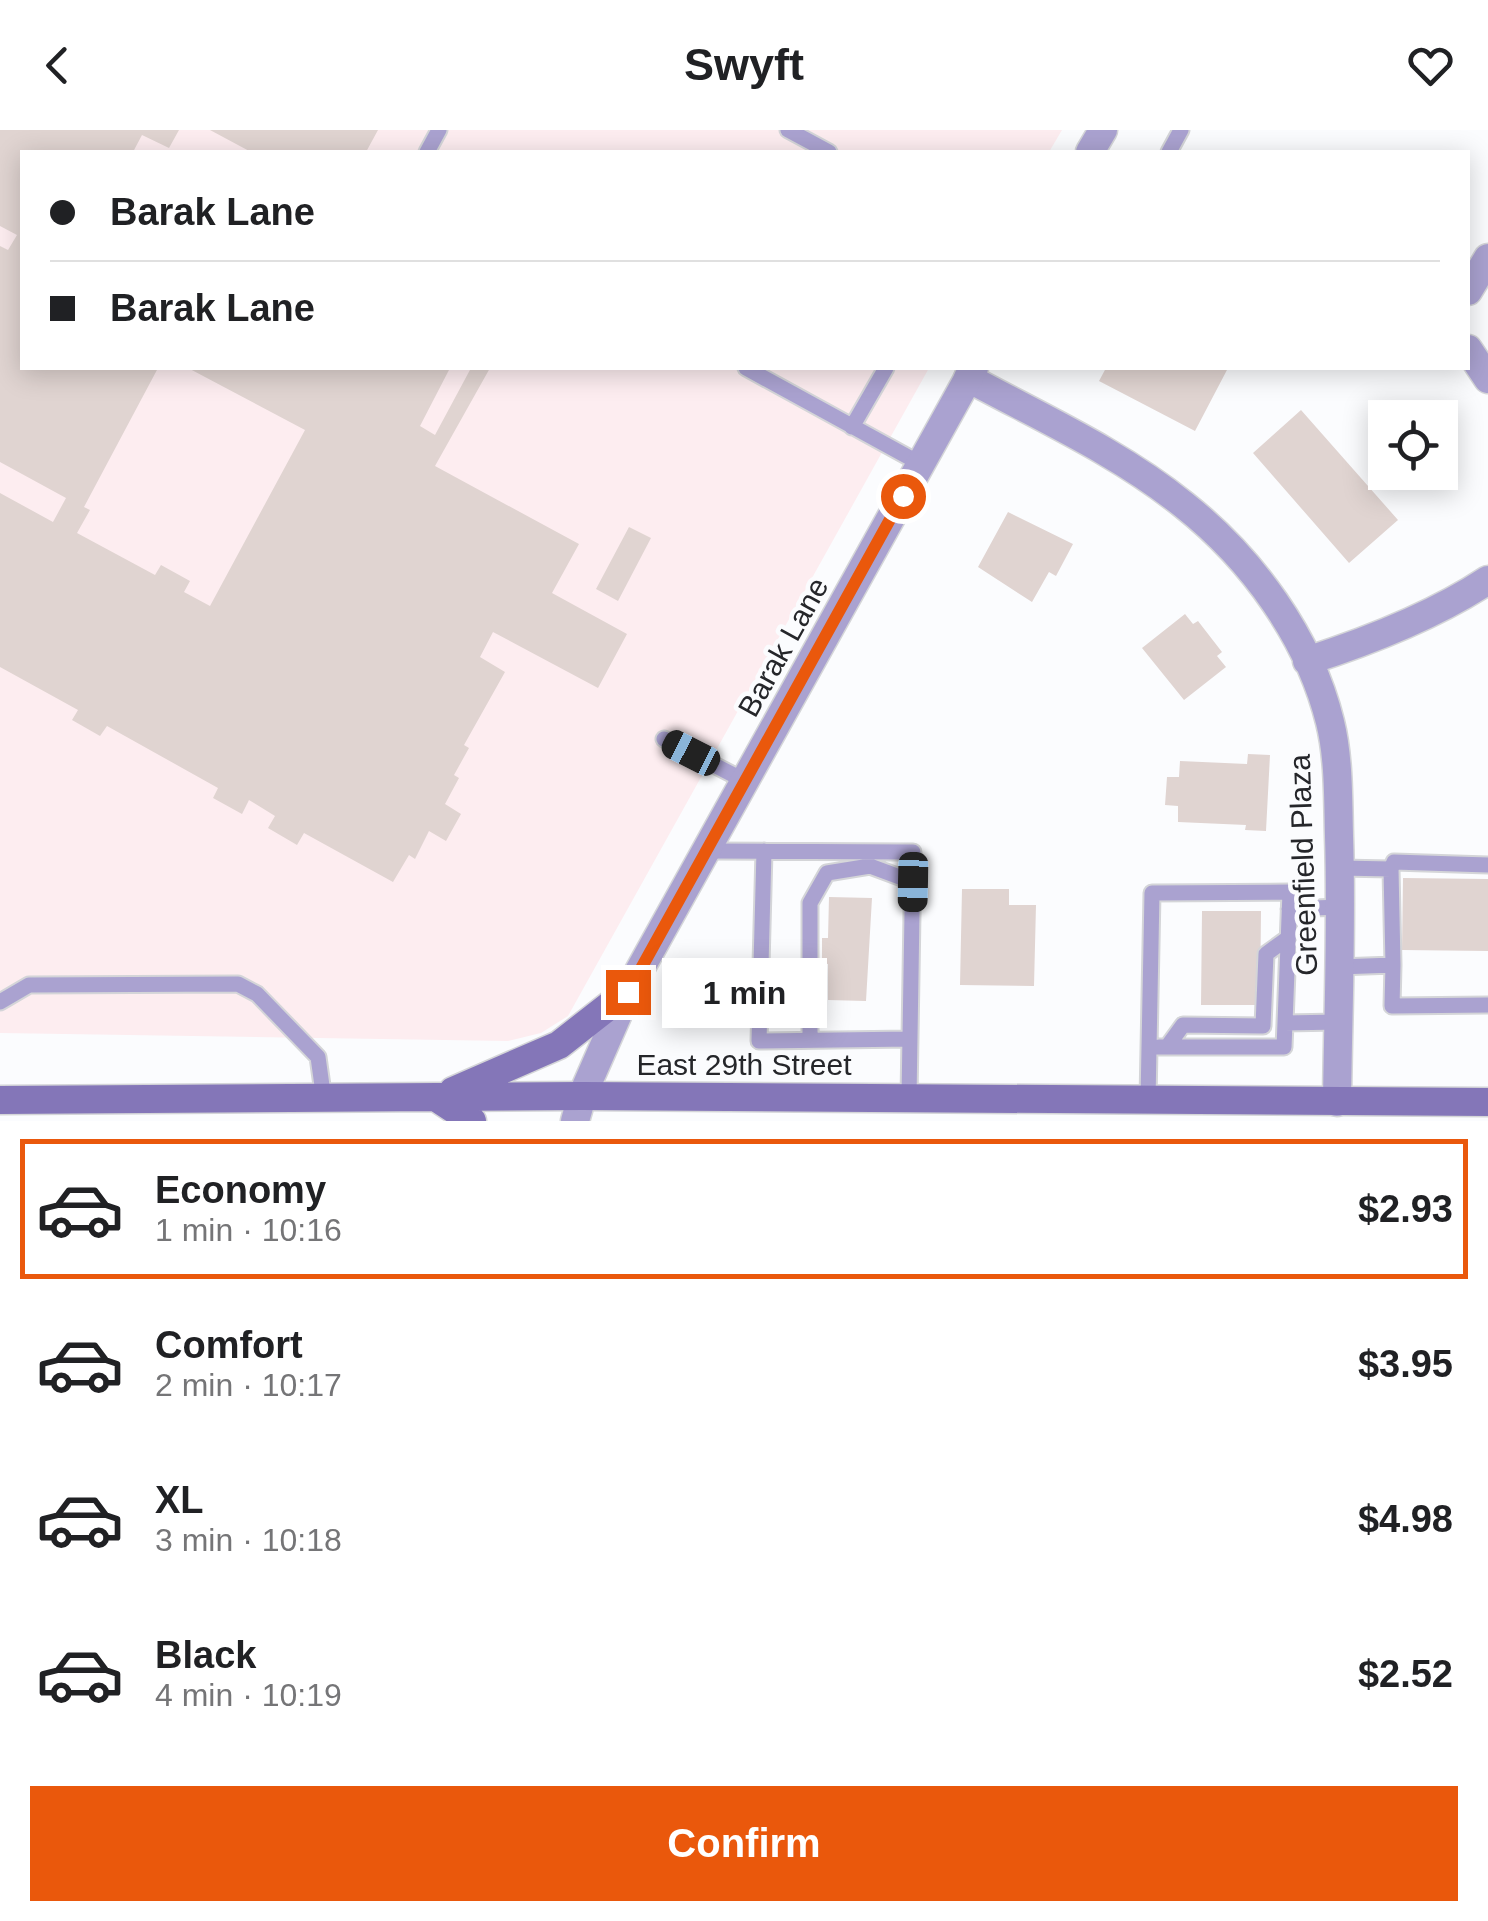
<!DOCTYPE html>
<meta charset="utf-8">
<style>
body{margin:0;font-family:Arial,sans-serif;background:#f6f6f6;color:#202124;height:100vh;display:flex;flex-direction:column;font-size:38px;white-space:nowrap}
*{box-sizing:border-box;margin:0}
p{font-size:32px;color:#757577}
.icon{flex:none;width:55px;height:55px;fill:none;stroke:currentColor;stroke-width:2;stroke-linecap:round;stroke-linejoin:round}
.map{position:relative;height:991px;overflow:hidden}
.panel{display:flex;flex-direction:column;background:#fff;flex:1}
.panel>*{flex:none}
.top-card{position:absolute;left:20px;top:20px;width:1450px;height:220px;border-radius:0px;box-shadow:0 5px 25px #0003;display:grid;align-content:center;height:220px;padding:0 30px;background:#fff}
.controls{position:absolute;left:1368px;top:270px;display:grid;gap:20px}
.controls a{display:grid;place-items:center;width:90px;height:90px;border-radius:0px;background:#fff;box-shadow:0 5px 25px #0003;font-size:50px}
.end{position:absolute;width:45px;height:45px;margin:-22px;border:12px solid #ea580c;background:#fff;box-shadow:0 0 0 5px #fff}
.from{border-radius:50%}
.bubble{position:absolute;height:70px;border-radius:0px;background:#fff;box-shadow:0 5px 25px #0003;font-size:32px;font-weight:700;line-height:70px;text-align:center}
.car{position:absolute;width:30px;height:60px;margin:-30px -15px;border-radius:12px;box-shadow:0 0 8px 2px #0007;background:linear-gradient(#222 24%,#8ab4d8 0 40%,#222 0 76%,#8ab4d8 0 86%,#222 0)}
.top-card b{display:flex;align-items:center;gap:35px;height:95px;font-size:38px}
.top-card b+b{border-top:2px solid #e0e0e0}
.top-card i{width:25px;height:25px;background:#202124}
ul{padding:18px 0 0;list-style:none}
li{display:flex;align-items:center;gap:30px;height:140px;margin:0 20px 15px;padding:0 10px;border:5px solid transparent;border-radius:0px}
li div{flex:1}
li b{display:block;font-size:38px}
li em{font-style:normal;font-weight:700}
li.active{border-color:#ea580c}
li>.icon{width:90px;height:90px;stroke-width:1.5}
.primary-button{display:flex;gap:20px;margin-top:auto;padding:20px 30px}
.primary-button a{flex:1;height:115px;border-radius:0px;background:#ea580c;color:#fff;font-size:40px;font-weight:700;line-height:115px;text-align:center}
header{display:flex;justify-content:space-between;align-items:center;height:130px;padding:0 30px;background:#fff;font-size:45px;font-weight:700}
.map>svg:first-child{display:block}
.education{fill:#fdedf0}
.building{fill:#e0d4d1}
.lines{fill:none;stroke-linecap:round;stroke-linejoin:round}
.service-casing{stroke:#d4d5d8;stroke-width:19}
.minor-casing{stroke:#d4d5d8;stroke-width:31}
.tertiary-casing{stroke:#d4d5d8;stroke-width:31}
.secondary-casing{stroke:#d4d5d8;stroke-width:31}
.service{stroke:#aaa2d0;stroke-width:15}
.minor{stroke:#aaa2d0;stroke-width:28}
.tertiary{stroke:#aaa2d0;stroke-width:28}
.secondary{stroke:#8476b8;stroke-width:28}
.route{stroke:#ea580c;stroke-width:12}
.labels{text-anchor:middle;dominant-baseline:central;stroke-width:9;stroke-linejoin:round;paint-order:stroke}
.street-label{font-size:30px;fill:#25262a;stroke:#fbfcfe}
</style>
<header><svg class="icon" aria-label="back" viewBox="0 0 24 24"><path d="M15 5l-7 7 7 7"/></svg>Swyft<svg class="icon" aria-label="heart" viewBox="0 0 24 24"><path d="M12 20l-8-8c-3-5 5-10 8-4 3-6 11-1 8 4z"/></svg></header>
<div class="map">
<svg width="1488" height="991" viewBox="0 0 1488 991">
<rect width="100%" height="100%" fill="#fbfcfe"/>
<path class="education" d="M 0,0 L 1062,0 L 1049,22 L 22,22 L 22,238 L 929,238 L 568,886 L 541,903 L 508,911 L 0,903 Z"/>
<path class="building" d="M 0,0 L 179,0 L 169,18 L 142,5 L 133,22 L 22,22 L 22,238 L 158,238 L 84,377 L 90,380 L 77,403 L 155,445 L 161,435 L 190,451 L 184,462 L 210,476 L 305,300 L 188,238 L 450,238 L 420,296 L 435,305 L 471,238 L 490,238 L 435,336 L 579,414 L 552,463 L 627,504 L 598,558 L 493,502 L 480,527 L 505,542 L 464,615 L 469,618 L 454,645 L 459,648 L 445,674 L 461,684 L 446,711 L 429,701 L 415,729 L 409,725 L 393,752 L 304,703 L 297,715 L 268,698 L 275,686 L 249,670 L 242,684 L 213,668 L 218,658 L 107,596 L 100,606 L 72,590 L 78,580 L 0,537 L 0,363 L 53,392 L 66,368 L 0,332 L 0,116 L 8,120 L 17,105 L 0,96 Z
M 210,0 L 378,0 L 366,22 L 251,22 Z
M 1106,238 L 1228,238 L 1195,301 L 1099,251 Z
M 1301,280 L 1398,390 L 1349,433 L 1253,323 Z
M 1008,382 L 1073,414 L 1056,446 L 1049,442 L 1032,472 L 978,437 Z
M 629,397 L 651,408 L 618,471 L 596,459 Z
M 1185,484 L 1193,494 L 1198,491 L 1222,522 L 1217,526 L 1226,537 L 1184,570 L 1142,518 Z
M 1248,624 L 1270,625 L 1266,701 L 1245,700 L 1246,695 L 1178,692 L 1178,676 L 1165,675 L 1167,647 L 1179,647 L 1180,631 L 1247,634 Z
M 1403,748 L 1488,749 L 1488,821 L 1402,820 Z
M 962,759 L 1009,759 L 1009,775 L 1036,775 L 1034,856 L 960,855 Z
M 829,767 L 872,768 L 866,871 L 828,870 L 828,834 L 822,833 L 822,808 L 828,808 Z
M 1202,781 L 1261,781 L 1260,875 L 1201,875 Z"/>
<g class="lines">
<g class="service-casing">
<path id="service" d="M 788,0 L 829,22
M 427,22 L 439,0
M 1169,22 L 1181,0
M 746,238 L 921,334
M 852,297 L 886,238
M 664,609 L 747,652
M 709,721 L 913,722 L 909,968
M 764,721 L 759,911 L 910,909
M 1340,738 L 1391,739 L 1393,835
M 1391,739 L 1394,732 L 1488,735
M 1289,779 L 1340,777
M 1339,837 L 1393,835 L 1392,876 L 1488,875
M 0,872 L 29,855 L 238,854 L 257,864 L 318,927 L 324,970
M 810,910 L 810,773 L 827,743 L 870,736 L 913,752
M 1159,917 L 1284,917 L 1285,893
M 1167,917 L 1183,895 L 1263,896 L 1266,824 L 1288,808
M 1148,970 L 1152,763 L 1290,762 L 1285,893 L 1338,892"/>
</g>
<g class="minor-casing">
<path id="minor" d="M 1468,161 L 1488,128
M 1468,219 L 1488,249
M 968,248 C 1040,287 1120,323 1184,375 C 1252,429 1309,507 1330,592 C 1339,628 1338,669 1339,706 C 1342,794 1338,883 1337,972
M 1307,531 C 1369,511 1434,486 1488,450
M 575,991 L 582,966"/>
</g>
<g class="tertiary-casing">
<path id="tertiary" d="M 1090,22 L 1103,0
M 582,966 L 628,861 L 974,238"/>
</g>
<g class="secondary-casing">
<path id="secondary" d="M 453,961 L 559,915 L 628,861
M 437,968 L 472,991
M 0,970 L 582,966 L 1488,972"/>
</g>
<use href="#service" class="service"/>
<use href="#minor" class="minor"/>
<use href="#tertiary" class="tertiary"/>
<use href="#secondary" class="secondary"/>
</g>
<g class="lines">
<path class="route" d="M 628,862 L 903,366"/>
</g>
<g class="labels">
<g class="street-label">
<text transform="translate(783 517) rotate(-61)">Barak Lane</text>
<text transform="translate(1303 735) rotate(-92)">Greenfield Plaza</text>
<text x="744" y="934">East 29th Street</text>
</g>
</g>
</svg>
<div class="controls">
<a><svg class="icon" aria-label="locate" viewBox="0 0 24 24"><circle cx="12" cy="12" r="6"/><path d="M12 2v4M12 18v4M2 12h4M18 12h4"/></svg></a>
</div>
<i class="end from" style="left:903px;top:366px"></i>
<i class="end" style="left:628px;top:862px"></i>
<div class="bubble" style="left:662px;top:828px;width:165px">1 min</div>
<i class="car" style="left:691px;top:623px;rotate:297deg"></i>
<i class="car" style="left:913px;top:752px;rotate:181deg"></i>
<div class="top-card">
<b><i class="from"></i>Barak Lane</b>
<b><i></i>Barak Lane</b>
</div>
</div>
<section class="panel">
<ul>
<li class="active"><svg class="icon" aria-label="car" viewBox="0 0 24 24"><path d="M5 17H2v-5l4-1 3-4h7l3 4 3 1v5h-3M9 17h6M6 11h13"/><circle cx="7" cy="17" r="2"/><circle cx="17" cy="17" r="2"/></svg><div><b>Economy</b><p>1 min · 10:16</p></div><em>$2.93</em></li>
<li><svg class="icon" aria-label="car" viewBox="0 0 24 24"><path d="M5 17H2v-5l4-1 3-4h7l3 4 3 1v5h-3M9 17h6M6 11h13"/><circle cx="7" cy="17" r="2"/><circle cx="17" cy="17" r="2"/></svg><div><b>Comfort</b><p>2 min · 10:17</p></div><em>$3.95</em></li>
<li><svg class="icon" aria-label="car" viewBox="0 0 24 24"><path d="M5 17H2v-5l4-1 3-4h7l3 4 3 1v5h-3M9 17h6M6 11h13"/><circle cx="7" cy="17" r="2"/><circle cx="17" cy="17" r="2"/></svg><div><b>XL</b><p>3 min · 10:18</p></div><em>$4.98</em></li>
<li><svg class="icon" aria-label="car" viewBox="0 0 24 24"><path d="M5 17H2v-5l4-1 3-4h7l3 4 3 1v5h-3M9 17h6M6 11h13"/><circle cx="7" cy="17" r="2"/><circle cx="17" cy="17" r="2"/></svg><div><b>Black</b><p>4 min · 10:19</p></div><em>$2.52</em></li>
</ul>
<div class="primary-button"><a>Confirm</a></div>
</section>
